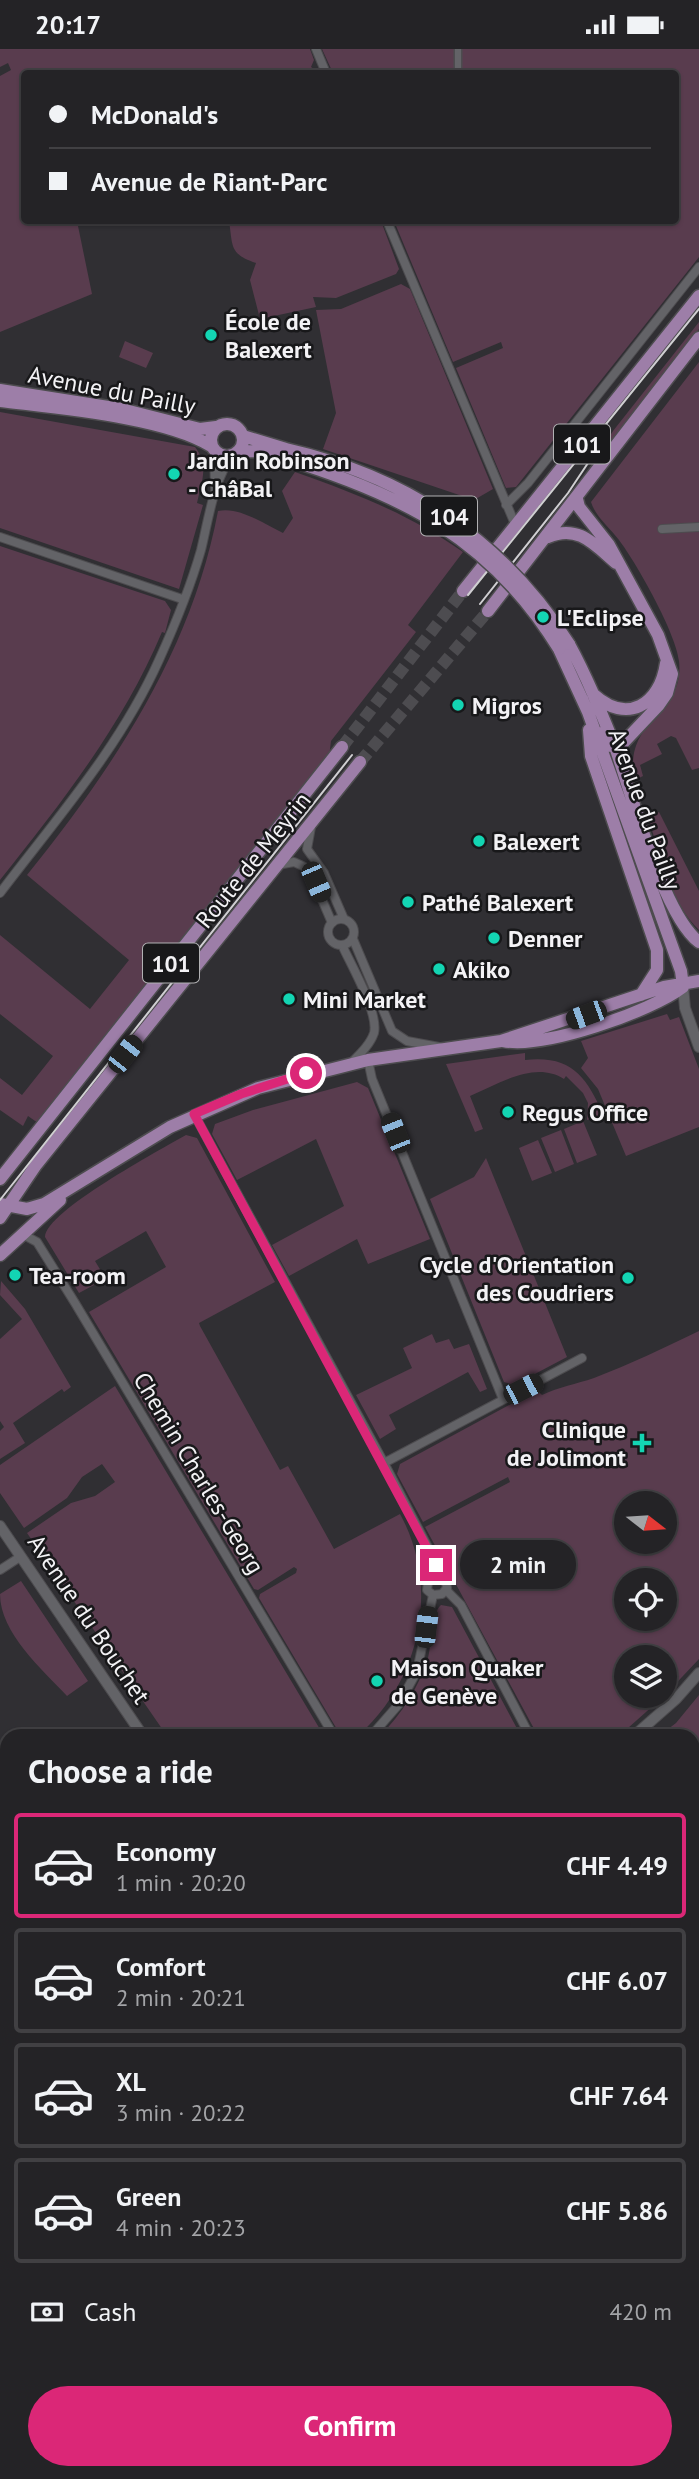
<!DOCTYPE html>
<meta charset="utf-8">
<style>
body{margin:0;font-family:"PT Sans",sans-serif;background:#2c2b2e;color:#f1f3f6;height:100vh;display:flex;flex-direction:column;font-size:26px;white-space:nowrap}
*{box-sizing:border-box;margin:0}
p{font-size:23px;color:#a3a4a7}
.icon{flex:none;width:38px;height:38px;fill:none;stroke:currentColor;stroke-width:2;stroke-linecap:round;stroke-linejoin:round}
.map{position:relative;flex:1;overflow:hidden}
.panel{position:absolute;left:0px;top:1680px;width:700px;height:751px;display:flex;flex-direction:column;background:#242326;border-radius:21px 21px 0 0;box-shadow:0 2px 5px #0004,0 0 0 2px #414043}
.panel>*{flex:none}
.top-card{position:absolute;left:21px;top:21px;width:658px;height:154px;border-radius:7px;box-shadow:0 2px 5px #0004,0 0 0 2px #414043;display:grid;align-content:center;height:154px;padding:0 28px;background:#242326}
.needle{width:46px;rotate:107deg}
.controls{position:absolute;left:614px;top:1442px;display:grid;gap:14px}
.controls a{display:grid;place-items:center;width:63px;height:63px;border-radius:50%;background:#242326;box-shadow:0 2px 5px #0004,0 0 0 2px #414043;font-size:35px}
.end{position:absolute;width:32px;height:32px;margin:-16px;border:9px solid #db2777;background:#fff;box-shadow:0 0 0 4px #fff}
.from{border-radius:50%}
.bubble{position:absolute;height:49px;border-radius:24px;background:#242326;box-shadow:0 2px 5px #0004,0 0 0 2px #414043;font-size:23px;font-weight:800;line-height:49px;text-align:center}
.car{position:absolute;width:21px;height:42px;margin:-21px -10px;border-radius:9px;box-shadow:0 0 5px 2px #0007;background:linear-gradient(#222 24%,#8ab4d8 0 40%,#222 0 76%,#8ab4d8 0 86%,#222 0)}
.top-card b{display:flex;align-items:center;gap:24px;height:66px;font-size:26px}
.top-card b+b{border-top:2px solid #414043}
.top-card i{width:18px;height:18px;background:#f1f3f6}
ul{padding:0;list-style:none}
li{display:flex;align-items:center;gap:21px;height:105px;margin:0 14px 10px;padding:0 14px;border:4px solid #414043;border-radius:7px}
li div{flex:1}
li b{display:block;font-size:26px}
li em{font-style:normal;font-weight:800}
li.on{border-color:#db2777}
li>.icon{width:63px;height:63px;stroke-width:1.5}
h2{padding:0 28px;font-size:32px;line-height:84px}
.pay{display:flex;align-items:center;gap:18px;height:77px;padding:0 28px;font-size:26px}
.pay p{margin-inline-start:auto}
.primary-button{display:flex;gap:14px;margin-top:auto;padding:14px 28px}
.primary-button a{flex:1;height:80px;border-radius:42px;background:#db2777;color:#fff;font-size:28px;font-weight:800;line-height:80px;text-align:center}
.status{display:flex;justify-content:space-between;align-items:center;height:49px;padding:0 35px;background:#242326;direction:ltr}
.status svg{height:19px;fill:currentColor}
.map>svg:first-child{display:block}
.green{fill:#593c4e;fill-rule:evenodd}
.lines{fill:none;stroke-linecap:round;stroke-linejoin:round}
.primary-tunnel{stroke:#4d4c50;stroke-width:12;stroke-dasharray:12 6;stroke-linecap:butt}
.pedestrian-casing{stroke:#4d4c4f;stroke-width:9}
.minor-casing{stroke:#4d4c4f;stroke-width:10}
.tertiary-casing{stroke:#4d4c4f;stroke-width:12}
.primary-casing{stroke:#4d4c4f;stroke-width:15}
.pedestrian{stroke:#636367;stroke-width:6}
.minor{stroke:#636367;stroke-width:8}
.tertiary{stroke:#636367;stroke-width:10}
.primary{stroke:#9d7ea8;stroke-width:12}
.tram{stroke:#d0cfd2;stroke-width:2}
.primary-bridge-casing{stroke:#4d4c4f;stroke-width:15;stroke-linecap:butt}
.primary-bridge{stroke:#9d7ea8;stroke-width:12}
.route{stroke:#db2777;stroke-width:9}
.poi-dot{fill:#13d5b3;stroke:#18181a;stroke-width:2.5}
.labels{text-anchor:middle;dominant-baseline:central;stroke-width:5;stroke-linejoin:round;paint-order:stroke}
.shield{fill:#18181a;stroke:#b1b1b3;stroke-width:2}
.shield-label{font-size:23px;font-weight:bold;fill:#f3f2f5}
.poi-label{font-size:24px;font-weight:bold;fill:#f3f2f5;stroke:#18181a;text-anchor:start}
.street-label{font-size:24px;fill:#f3f2f5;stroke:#18181a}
</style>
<div class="status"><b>20:17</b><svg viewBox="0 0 49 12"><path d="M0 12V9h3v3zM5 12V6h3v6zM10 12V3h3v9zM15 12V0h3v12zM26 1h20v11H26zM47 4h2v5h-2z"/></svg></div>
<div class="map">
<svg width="699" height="2430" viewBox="0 0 699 2430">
<rect width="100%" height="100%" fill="#302f33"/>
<path class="green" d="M 0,0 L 310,0 L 314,11 L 311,18 L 320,24 L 24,24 L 24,172 L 92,172 L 78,177 L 92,245 L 0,283 L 0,27 L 11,21 L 8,14 L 0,18 Z
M 322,0 L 699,0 L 699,208 L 516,438 L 506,439 L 456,319 L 503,299 L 501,293 L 453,313 L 394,172 L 676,172 L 676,24 L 333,24 Z
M 229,172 L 381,172 L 399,220 L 396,225 L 336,249 L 313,248 L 316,258 L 260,270 L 250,231 L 256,214 C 229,205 233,197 229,172 Z
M 401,235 L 410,240 L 493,440 L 474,451 L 323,400 L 336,364 L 316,261 L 341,260 Z
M 699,273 L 699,280 L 615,387 L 579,440 L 577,438 L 613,382 Z
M 125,292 L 153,304 L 146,319 L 119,308 Z
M 699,313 L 699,719 L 692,721 L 676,689 L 671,687 L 657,695 L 662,705 L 640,716 L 643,727 L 635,731 C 622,669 685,668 679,612 C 676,584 637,515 619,491 C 610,479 595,467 591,453 Z
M 0,363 L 195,398 C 209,416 202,432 197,454 L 203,456 L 179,540 L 0,479 Z
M 295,423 C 357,445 409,465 463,503 L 408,576 L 416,583 L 331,692 L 329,708 L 38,1074 L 28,1067 L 23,1077 L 0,1061 L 0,1029 L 22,1046 L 53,1007 L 0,965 L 0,886 L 90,960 L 129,911 L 27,826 C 114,718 192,601 218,462 C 239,457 264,475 283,484 L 293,469 L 282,442 Z
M 0,497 L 165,552 L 171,561 L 165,584 L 162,583 C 123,676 62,753 0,831 Z
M 659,763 L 699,842 L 699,881 C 670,853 661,807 648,769 Z
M 667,965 L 670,971 L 679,968 L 699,1020 L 699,1078 L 626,1107 L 598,1040 L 581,1019 L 588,1009 L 581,992 Z
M 525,1004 L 525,1011 C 571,1006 586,1027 603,1065 L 587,1071 L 588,1054 L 583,1044 L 566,1027 L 564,1030 C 535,1011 498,1035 470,1047 L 483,1080 L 475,1083 L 446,1015 Z
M 357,1033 L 368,1039 L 430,1190 L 368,1215 L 357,1190 L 289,1227 L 272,1196 L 344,1157 L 316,1090 L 237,1131 L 212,1085 L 215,1075 L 253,1061 Z
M 583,1072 L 597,1106 L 577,1114 L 564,1080 Z
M 561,1081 L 574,1115 L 555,1123 L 541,1089 Z
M 186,1086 L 197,1089 L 275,1233 L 199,1274 L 200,1277 L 280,1421 L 288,1417 L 334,1500 L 400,1465 C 441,1539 420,1632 358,1687 L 341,1687 L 259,1549 L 260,1545 L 296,1524 L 297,1520 L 294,1518 L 258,1541 L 254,1540 L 89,1263 L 166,1218 L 146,1182 L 95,1212 L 101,1222 L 89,1228 L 94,1236 L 79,1244 L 45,1188 C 46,1162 160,1101 186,1086 Z
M 538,1091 L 552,1124 L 532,1132 L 519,1099 Z
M 486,1109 L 567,1308 L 514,1336 L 504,1333 L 430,1150 L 474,1128 Z
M 1,1232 L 25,1260 L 71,1338 L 64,1343 L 62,1340 L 13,1374 L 25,1394 L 0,1410 L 0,1382 L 4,1378 L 0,1372 L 0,1290 L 22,1270 L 0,1246 Z
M 699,1282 L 699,1610 L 665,1646 L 665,1608 L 626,1608 L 626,1647 L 664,1647 L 619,1687 L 538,1687 L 425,1478 L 510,1433 L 508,1428 L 423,1473 L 397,1425 L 400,1415 L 537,1341 L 542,1346 C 559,1338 576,1335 594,1329 C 630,1315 664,1299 699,1282 ZM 626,1454 L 665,1454 L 665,1493 L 626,1493 ZM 626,1531 L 665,1531 L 665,1570 L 626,1570 Z
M 432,1285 L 436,1294 L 449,1290 L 454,1300 L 469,1295 L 487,1340 L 480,1343 L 468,1323 L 389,1366 L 396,1380 L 380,1390 L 356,1346 L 412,1319 L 403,1299 Z
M 115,1337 L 324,1687 L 167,1687 L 27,1484 L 71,1454 L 95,1447 L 115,1433 L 102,1415 L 82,1428 L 67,1449 L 24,1479 L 0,1444 L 0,1416 Z
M 21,1532 L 88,1632 L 67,1647 C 42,1620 0,1584 0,1545 Z
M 441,1556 L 452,1558 L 521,1687 L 380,1687 C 401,1666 419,1638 428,1609 C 432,1594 430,1566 441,1556 Z
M 699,1646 L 699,1910 L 693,1903 L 693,1687 L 659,1687 L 676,1674 Z
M 7,1808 L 7,1936 L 0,1941 L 0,1812 Z
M 7,2164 L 7,2294 L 0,2283 L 0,2168 Z
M 0,2333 L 7,2343 L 7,2424 L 55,2424 L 58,2430 L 0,2430 Z
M 699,2370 L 699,2416 L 696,2418 L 699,2430 L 635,2430 L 633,2424 L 693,2424 L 693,2374 Z
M 86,2424 L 234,2424 L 221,2430 L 89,2430 Z
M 359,2424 L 497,2424 L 491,2426 L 493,2430 L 351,2430 Z"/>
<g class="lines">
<path class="primary-tunnel" d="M 342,698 L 463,542
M 360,713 L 488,562"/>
<g class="pedestrian-casing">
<path id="pedestrian" d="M 458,24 L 458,0"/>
</g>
<g class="minor-casing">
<path id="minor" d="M 316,0 L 326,24
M 387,172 L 515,475
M 214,401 L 215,439
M 506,456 L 528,434 L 699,218
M 662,480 L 699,478
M 0,488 L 182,550
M 311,778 L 307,800 L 324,824 L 344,870
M 277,816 L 294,813 L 309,820 L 332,874
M 0,844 C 57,769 120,698 159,611 C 174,578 191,536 201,501 C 208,473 214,428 233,406
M328 883a13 13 0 1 1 26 0a13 13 0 1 1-26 0Z
M 353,890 L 392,982 L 407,992 L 439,998
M 342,896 C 351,916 379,964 374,984 C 370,996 359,1006 350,1015
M 368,1011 L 372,1030 L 503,1350
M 194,1065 L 384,1414 L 431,1504 L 438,1525
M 24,1186 L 37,1193 L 75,1254 L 334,1687
M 384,1414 L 582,1309
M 0,1521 L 20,1508
M 446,1541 L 461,1556 L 530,1687
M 433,1546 L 442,1545 L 447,1539 L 445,1529 L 438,1525
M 433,1546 L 427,1541 L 429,1527 L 438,1525
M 371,1687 L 399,1655 L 417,1622 L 433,1546
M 0,2017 L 7,2029
M 693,2274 L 699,2268
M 693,2307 L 699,2313
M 625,2424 L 627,2430"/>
</g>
<g class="tertiary-casing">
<path id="tertiary" d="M 683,937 L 685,959 L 699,998
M 0,1477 L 143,1687
M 634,1687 L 676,1650 L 699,1624
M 0,2155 L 7,2152
M 0,2307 L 7,2318
M 70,2424 L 74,2430"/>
</g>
<g class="primary-casing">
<path id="primary" d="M 0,341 L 121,360 L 200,380 L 216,378
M 0,352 C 56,359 165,368 211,397
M211 391a16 16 0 1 1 32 0a16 16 0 1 1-32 0Z
M 243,387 L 286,400
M 237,403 L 254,402 L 283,409
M 577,450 L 579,458 L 609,496 L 658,586 L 672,625 L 667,644 L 658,657 L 624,693 L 611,697 L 601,684
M 548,488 C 578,475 594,495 616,514
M 463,542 L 699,247
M 488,562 L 699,289
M 569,595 C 587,628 601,663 615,698 C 632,745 663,866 699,893
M 559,600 L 588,663 L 681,922 L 683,937
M 593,645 C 627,676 660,656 666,614
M 589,681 L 591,707 L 657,901 L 657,921 L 641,946
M 503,992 C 544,1000 650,963 683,938
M 0,1130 L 342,698
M 0,1155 L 27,1160 L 44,1155 L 170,1078 L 258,1039 L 368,1011 L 501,992 L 664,938 L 699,932
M 0,1169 L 36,1116 L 360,713
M 0,1206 L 60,1151"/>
</g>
<use href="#pedestrian" class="pedestrian"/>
<use href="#minor" class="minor"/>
<use href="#tertiary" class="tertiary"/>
<use href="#primary" class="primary"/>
<path class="tram" d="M 468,546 L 699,260
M 480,555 L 568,444 L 596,402
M 0,1151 L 352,706"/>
<g class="primary-bridge-casing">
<path id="primary-bridge" d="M 286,400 C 405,427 503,491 569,595
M 283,409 C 402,445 492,490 559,600"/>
</g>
<use href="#primary-bridge" class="primary-bridge"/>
</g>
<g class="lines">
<path class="route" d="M 306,1024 L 241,1045 L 194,1065 L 436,1516"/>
</g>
<g class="poi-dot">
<circle cx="211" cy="286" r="7"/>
<circle cx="174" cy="425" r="7"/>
<circle cx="543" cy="568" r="7"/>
<circle cx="458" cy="656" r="7"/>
<circle cx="479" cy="792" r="7"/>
<circle cx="408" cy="853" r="7"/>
<circle cx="494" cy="889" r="7"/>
<circle cx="439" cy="920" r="7"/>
<circle cx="289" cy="950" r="7"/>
<circle cx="508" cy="1063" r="7"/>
<circle cx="15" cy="1226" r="7"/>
<circle cx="628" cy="1229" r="7"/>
<path d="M638.5 1383.5h7v7h7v7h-7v7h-7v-7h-7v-7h7z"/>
<circle cx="377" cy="1632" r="7"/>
</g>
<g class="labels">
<g class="shield">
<rect x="554" y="375.5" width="56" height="39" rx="5"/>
<rect x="421" y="447.5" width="56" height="39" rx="5"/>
<rect x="143" y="894.5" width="56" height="39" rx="5"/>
</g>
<g class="shield-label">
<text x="582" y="395">101</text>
<text x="449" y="467">104</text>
<text x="171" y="914">101</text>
</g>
<g class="poi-label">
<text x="225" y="272">École de<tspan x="225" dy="28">Balexert</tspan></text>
<text x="188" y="411">Jardin Robinson<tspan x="188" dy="28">- ChâBal</tspan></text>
<text x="557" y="568">L'Eclipse</text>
<text x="472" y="656">Migros</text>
<text x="493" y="792">Balexert</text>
<text x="422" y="853">Pathé Balexert</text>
<text x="508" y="889">Denner</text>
<text x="453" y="920">Akiko</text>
<text x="303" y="950">Mini Market</text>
<text x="522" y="1063">Regus Office</text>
<text x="614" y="1215" text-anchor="end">Cycle d'Orientation<tspan x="614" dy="28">des Coudriers</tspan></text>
<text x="29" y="1226">Tea-room</text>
<text x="626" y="1380" text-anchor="end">Clinique<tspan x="626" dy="28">de Jolimont</tspan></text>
<text x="391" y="1618">Maison Quaker<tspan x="391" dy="28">de Genève</tspan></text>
</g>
<g class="street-label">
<text transform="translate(112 341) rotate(11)">Avenue du Pailly</text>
<text transform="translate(645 760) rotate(70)">Avenue du Pailly</text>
<text transform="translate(253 811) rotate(-51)">Route de Meyrin</text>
<text transform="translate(199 1424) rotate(59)">Chemin Charles-Georg</text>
<text transform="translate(89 1570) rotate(56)">Avenue du Bouchet</text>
</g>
</g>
</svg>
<div class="controls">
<a><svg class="needle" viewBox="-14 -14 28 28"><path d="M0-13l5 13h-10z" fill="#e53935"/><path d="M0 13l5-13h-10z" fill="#a3a4a7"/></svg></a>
<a><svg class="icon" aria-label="locate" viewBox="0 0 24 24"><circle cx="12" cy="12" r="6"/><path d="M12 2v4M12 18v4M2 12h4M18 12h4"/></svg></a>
<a><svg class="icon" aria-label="layers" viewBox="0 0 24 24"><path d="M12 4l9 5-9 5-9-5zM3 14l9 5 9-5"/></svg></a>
</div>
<i class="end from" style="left:306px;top:1024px"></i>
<i class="end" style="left:436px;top:1516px"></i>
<div class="bubble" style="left:460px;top:1491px;width:116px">2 min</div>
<i class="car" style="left:316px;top:833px;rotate:157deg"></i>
<i class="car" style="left:586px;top:966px;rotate:250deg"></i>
<i class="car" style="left:125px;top:1005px;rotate:38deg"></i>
<i class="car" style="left:395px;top:1084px;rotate:338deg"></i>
<i class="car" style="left:523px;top:1340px;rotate:63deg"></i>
<i class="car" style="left:426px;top:1578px;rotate:7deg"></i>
<div class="top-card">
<b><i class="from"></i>McDonald's</b>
<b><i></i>Avenue de Riant-Parc</b>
</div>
<section class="panel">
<h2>Choose a ride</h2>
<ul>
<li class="on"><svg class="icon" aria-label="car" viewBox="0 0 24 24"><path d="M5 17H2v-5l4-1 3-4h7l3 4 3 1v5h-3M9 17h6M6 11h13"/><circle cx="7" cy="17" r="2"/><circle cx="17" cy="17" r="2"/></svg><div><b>Economy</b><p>1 min · 20:20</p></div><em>CHF 4.49</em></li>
<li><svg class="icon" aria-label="car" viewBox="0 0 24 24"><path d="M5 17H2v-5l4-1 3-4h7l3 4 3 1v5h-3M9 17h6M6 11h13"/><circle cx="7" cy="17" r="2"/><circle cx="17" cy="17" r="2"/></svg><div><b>Comfort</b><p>2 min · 20:21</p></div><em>CHF 6.07</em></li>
<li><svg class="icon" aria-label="car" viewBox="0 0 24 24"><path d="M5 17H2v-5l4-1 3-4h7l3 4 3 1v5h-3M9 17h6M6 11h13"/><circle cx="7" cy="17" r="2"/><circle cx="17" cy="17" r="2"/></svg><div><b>XL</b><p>3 min · 20:22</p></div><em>CHF 7.64</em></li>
<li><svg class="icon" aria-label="car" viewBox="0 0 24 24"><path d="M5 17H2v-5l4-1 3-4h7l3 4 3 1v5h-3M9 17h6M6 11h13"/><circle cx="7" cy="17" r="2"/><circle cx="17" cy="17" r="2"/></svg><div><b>Green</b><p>4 min · 20:23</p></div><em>CHF 5.86</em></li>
</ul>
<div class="pay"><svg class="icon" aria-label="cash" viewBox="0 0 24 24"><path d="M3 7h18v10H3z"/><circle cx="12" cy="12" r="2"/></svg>Cash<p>420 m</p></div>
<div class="primary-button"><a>Confirm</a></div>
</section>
</div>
